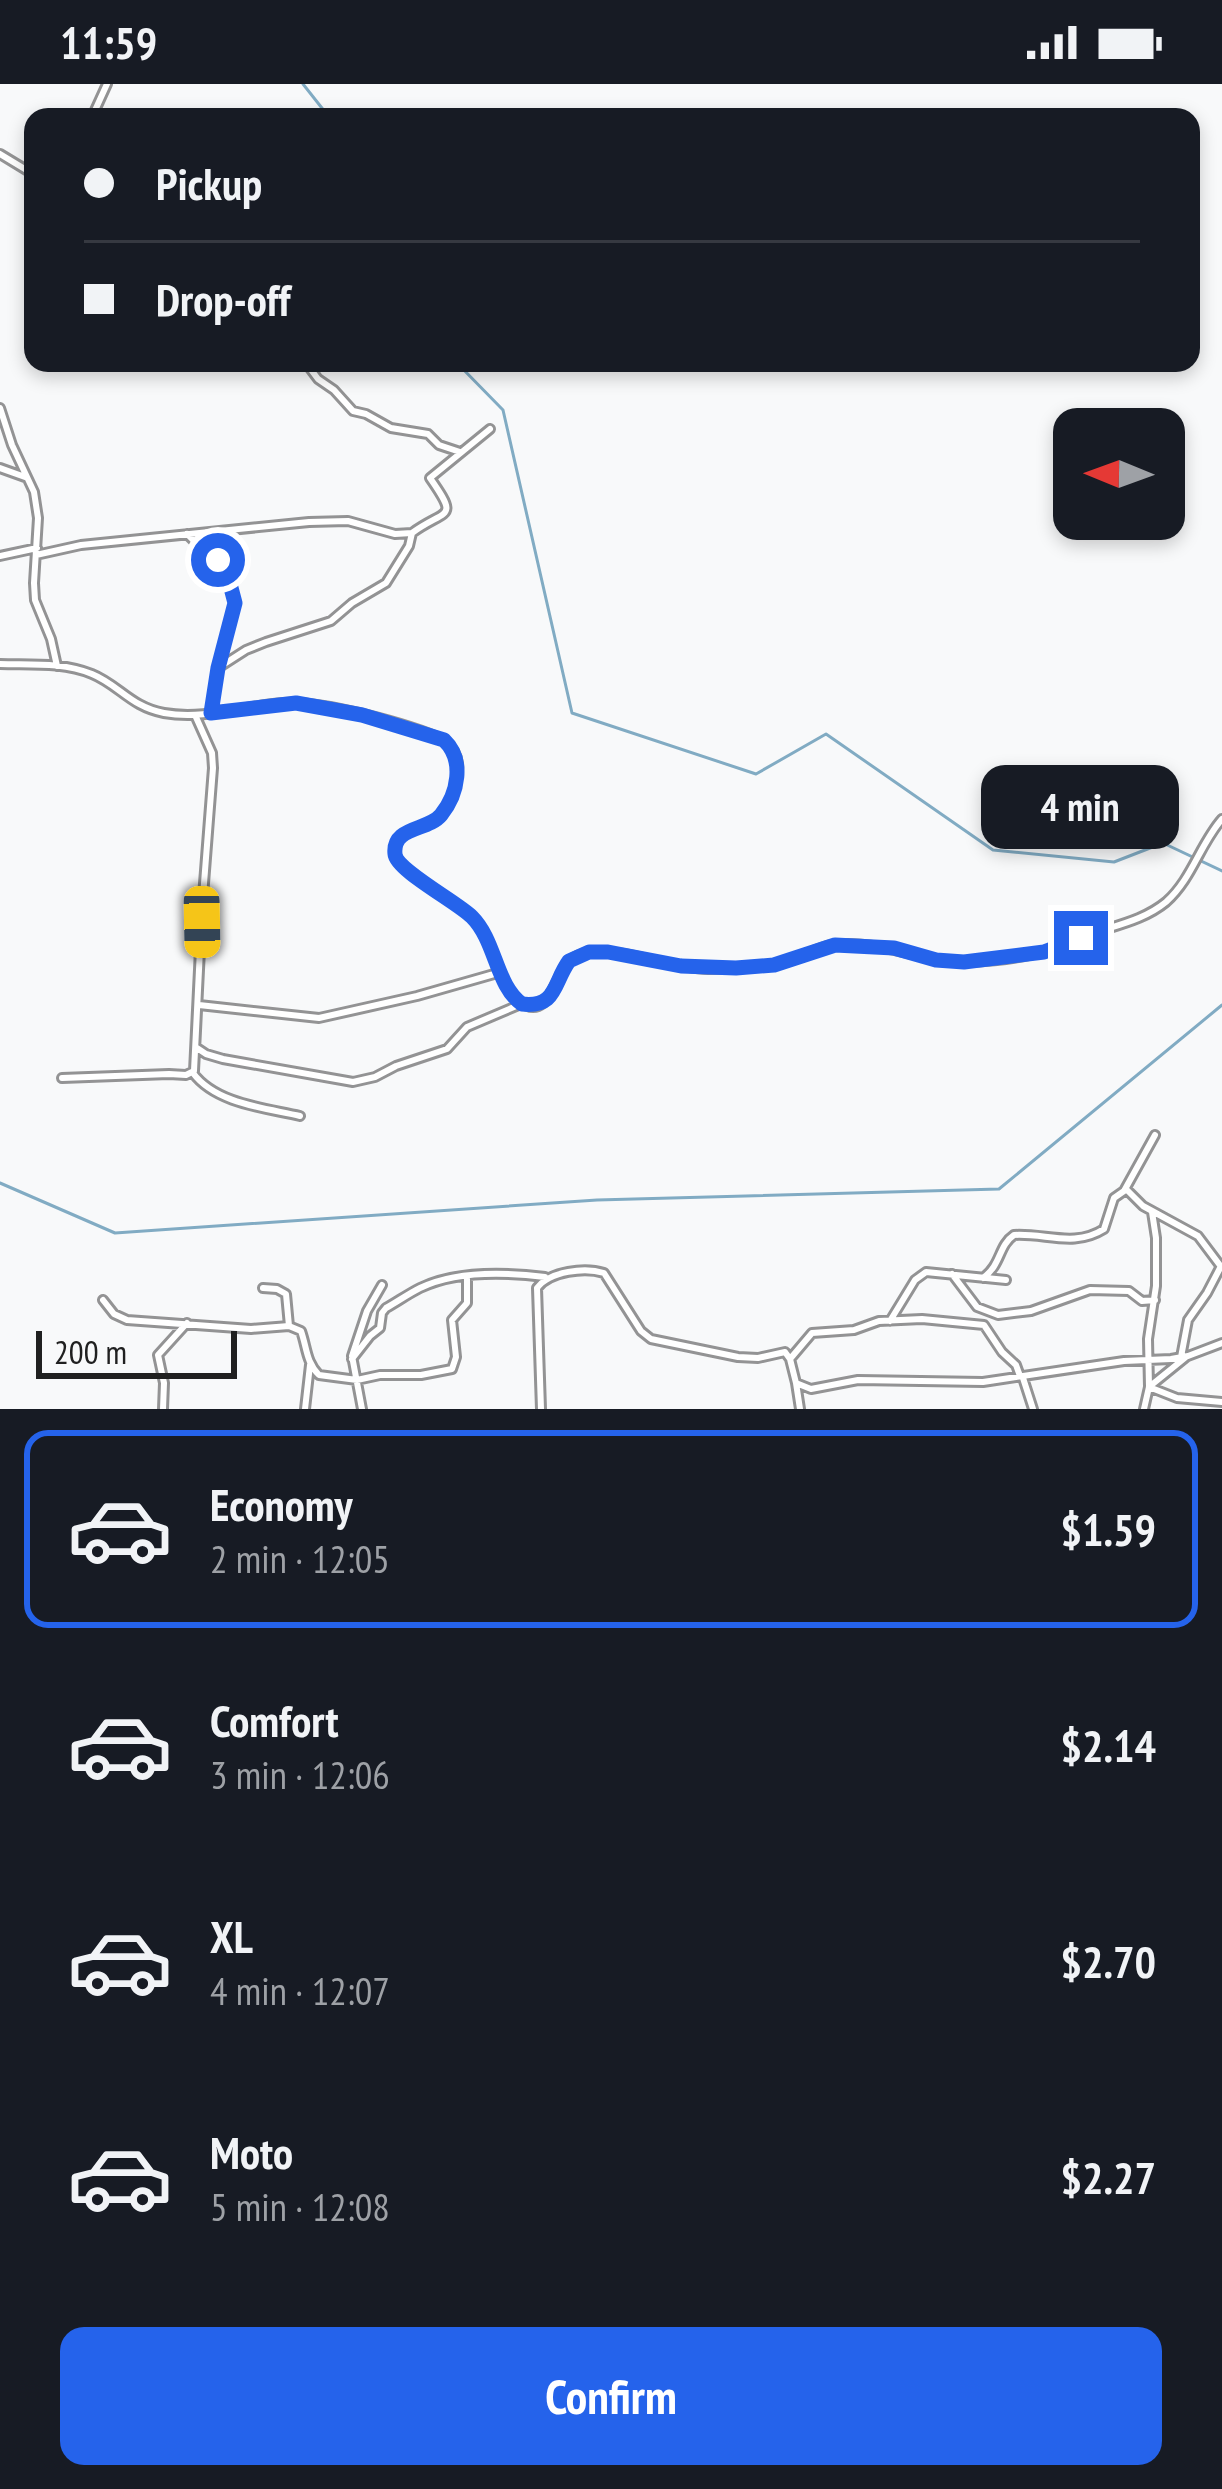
<!DOCTYPE html>
<meta charset="utf-8">
<style>
body{margin:0;font-family:"PT Sans Narrow",sans-serif;background:#20242c;color:#f1f3f6;height:100vh;display:flex;flex-direction:column;font-size:45px;white-space:nowrap}
*{box-sizing:border-box;margin:0}
p{font-size:39px;color:#9ea1a6}
.icon{flex:none;width:66px;height:66px;fill:none;stroke:currentColor;stroke-width:2;stroke-linecap:round;stroke-linejoin:round}
.map{position:relative;height:1325px;overflow:hidden}
.side{display:flex;flex-direction:column;background:#171b24;flex:1}
.side>*{flex:none}
.top-card{position:absolute;left:24px;top:24px;width:1176px;height:264px;border-radius:24px;box-shadow:0 6px 18px #0003;display:grid;align-content:center;height:264px;padding:0 60px;background:#171b24}
.needle{width:78px;rotate:271deg}
.fabs{position:absolute;left:1053px;top:324px;display:grid;gap:24px}
.fabs a{display:grid;place-items:center;width:132px;height:132px;border-radius:24px;background:#171b24;box-shadow:0 6px 18px #0003;font-size:60px}
.scale{position:absolute;left:36px;bottom:30px;width:201px;box-sizing:border-box;padding-left:12px;border:6px solid #202020;border-top:0;font-size:33px;line-height:42px;white-space:nowrap;color:#202020;-webkit-text-stroke:9px #f8f9fa;paint-order:stroke}
.end{position:absolute;width:54px;height:54px;margin:-27px;border:15px solid #2563eb;background:#fff;box-shadow:0 0 0 6px #fff}
.from{border-radius:50%}
.bubble{position:absolute;height:84px;border-radius:24px;background:#171b24;box-shadow:0 6px 18px #0003;font-size:39px;font-weight:800;line-height:84px;text-align:center}
.car{position:absolute;width:36px;height:72px;margin:-36px -18px;border-radius:15px;box-shadow:0 0 9px 3px #0007;background:linear-gradient(#f5c518 24%,#345 0 40%,#f5c518 0 76%,#345 0 86%,#f5c518 0)}
.top-card b{display:flex;align-items:center;gap:42px;height:114px;font-size:45px}
.top-card b+b{border-top:3px solid #363941}
.top-card i{width:30px;height:30px;background:#f1f3f6}
ul{padding:21px 0 0;list-style:none}
li{display:flex;align-items:center;gap:36px;height:198px;margin:0 24px 18px;padding:0 36px;border:6px solid transparent;border-radius:24px}
li div{flex:1}
li b{display:block;font-size:45px}
li em{font-style:normal;font-weight:800}
li.selected{border-color:#2563eb}
li>.icon{width:108px;height:108px;stroke-width:1.5}
.cta{display:flex;gap:24px;margin-top:auto;padding:24px 60px}
.cta a{flex:1;height:138px;border-radius:24px;background:#2563eb;color:#fff;font-size:48px;font-weight:800;line-height:138px;text-align:center}
.status{display:flex;justify-content:space-between;align-items:center;height:84px;padding:0 60px;background:#171b24;direction:ltr}
.status svg{height:33px;fill:currentColor}
.map>svg:first-child{display:block}
.lines{fill:none;stroke-linecap:round;stroke-linejoin:round}
.stream{stroke:#81abc3;stroke-width:3}
.minor-casing{stroke:#939394;stroke-width:12}
.minor{stroke:#fff;stroke-width:6}
.route{stroke:#2563eb;stroke-width:15}
</style>
<div class="status"><b>11:59</b><svg viewBox="0 0 49 12"><path d="M0 12V9h3v3zM5 12V6h3v6zM10 12V3h3v9zM15 12V0h3v12zM26 1h20v11H26zM47 4h2v5h-2z"/></svg></div>
<div class="map">
<svg width="1222" height="1325" viewBox="0 0 1222 1325">
<rect width="100%" height="100%" fill="#f8f9fa"/>
<g class="lines">
<path class="stream" d="M 303,0 L 329,33
M 457,279 L 503,326 L 572,629 L 756,690 L 826,650 L 993,766 L 1114,778 L 1163,759 L 1222,787
M 0,1099 L 115,1149 L 597,1116 L 999,1105 L 1222,921"/>
<g class="minor-casing">
<path id="minor" d="M 92,33 L 107,0
M 0,70 L 33,90
M 306,279 L 318,295 L 334,306 L 353,327 L 366,330 L 391,344 L 428,350 L 439,361 L 460,368
M 0,324 L 12,361 L 34,408 L 38,434 L 34,499 L 35,516 L 51,555 L 57,582
M 0,384 L 25,393
M 187,450 L 203,466 L 214,471 L 230,500 L 235,519 L 218,584 L 211,629
M 36,471 L 81,461 L 309,438 L 348,437 L 395,450 L 412,449
M 0,472 L 37,464
M 0,580 C 30,581 63,578 92,590 C 119,601 131,623 164,629 C 204,636 243,622 283,619 C 320,616 410,640 444,656 C 451,662 457,669 458,679 C 460,695 448,728 435,737 C 420,745 394,745 395,768 C 395,785 454,817 469,831 C 494,853 498,903 518,917 C 549,939 554,894 567,879 C 572,873 582,869 591,868 C 628,865 669,884 708,885 C 734,885 764,884 789,877 C 804,873 817,863 832,861 C 870,856 904,870 940,876 C 970,881 1019,875 1049,866 C 1063,862 1077,855 1091,850 C 1117,841 1144,836 1166,818 C 1192,795 1200,760 1222,735
M 218,584 L 246,566 L 266,558 L 331,537 L 352,519 L 386,499 L 409,462 L 412,449 C 446,424 460,437 430,394 L 490,345
M 199,921 L 319,934 L 417,912 L 501,888
M 197,964 L 206,970 L 223,975 L 353,998 L 375,993 L 396,982 L 447,965 L 467,943 L 521,920
M 193,989 C 216,1020 266,1024 300,1032
M 62,994 L 169,990 L 186,991 L 194,987 L 202,825 L 213,684 L 212,669 L 195,631
M 1126,1105 L 1143,1122 L 1198,1152 L 1222,1184
M 952,1190 L 977,1223 L 998,1231 L 1031,1227 L 1090,1206 L 1129,1207 L 1142,1217 L 1155,1216
M 983,1194 C 1002,1180 998,1162 1014,1151 C 1046,1149 1074,1164 1104,1145 L 1114,1114 L 1124,1107 L 1155,1051
M 263,1204 L 277,1205 L 286,1210 L 289,1242 L 301,1247 C 307,1264 306,1278 319,1291 L 357,1296 L 380,1291 L 421,1291 L 452,1285 L 456,1273 L 452,1236 L 467,1219 L 467,1192
M 103,1216 L 114,1230 L 127,1236 L 251,1245 L 289,1242
M 890,1237 L 915,1196 L 926,1188 L 1006,1196
M 1181,1273 L 1188,1236 L 1207,1209 L 1220,1184
M 1186,1273 L 1149,1303 L 1177,1314 L 1222,1318
M 352,1275 L 370,1252 L 380,1244 L 382,1229 L 386,1224 C 397,1218 408,1210 420,1204 C 457,1186 505,1188 545,1193
M 790,1275 L 812,1249 L 854,1246 L 879,1237 L 922,1235 L 984,1241 L 1002,1268 L 1016,1281 L 1020,1292
M 1023,1294 L 1033,1325
M 796,1299 L 800,1325
M 163,1325 L 164,1299 L 158,1271 L 187,1239
M 305,1325 L 310,1281
M 362,1325 L 352,1272 L 367,1227 L 382,1201
M 541,1325 L 537,1204 C 550,1187 585,1183 604,1189 L 641,1247 L 651,1255 L 738,1273 L 758,1274 L 785,1268 L 790,1275 L 796,1299 L 811,1305 L 858,1296 L 983,1298 L 1124,1277 L 1171,1275 L 1188,1272 L 1222,1259
M 1144,1325 L 1149,1303 L 1148,1255 L 1156,1202 L 1156,1154 L 1152,1128"/>
</g>
<use href="#minor" class="minor"/>
</g>
<g class="lines">
<path class="route" d="M 218,476 L 230,500 L 235,519 L 218,584 L 211,629 L 296,619 L 362,631 L 444,656 C 465,676 458,710 441,731 C 428,747 392,742 395,770 C 396,786 457,818 472,833 C 496,857 496,902 522,920 C 557,924 553,899 569,877 L 589,868 L 608,868 L 681,882 L 736,884 L 774,881 L 835,861 L 894,864 L 936,876 L 964,878 L 1044,868 L 1081,854"/>
</g>
</svg>
<div class="fabs">
<a><svg class="needle" viewBox="-14 -14 28 28"><path d="M0-13l5 13h-10z" fill="#e53935"/><path d="M0 13l5-13h-10z" fill="#9ea1a6"/></svg></a>
</div>
<div class="scale">200 m</div>
<i class="end from" style="left:218px;top:476px"></i>
<i class="end" style="left:1081px;top:854px"></i>
<div class="bubble" style="left:981px;top:681px;width:198px">4 min</div>
<i class="car" style="left:202px;top:838px;rotate:179deg"></i>
<div class="top-card">
<b><i class="from"></i>Pickup</b>
<b><i></i>Drop-off</b>
</div>
</div>
<section class="side">
<ul>
<li class="selected"><svg class="icon" aria-label="car" viewBox="0 0 24 24"><path d="M5 17H2v-5l4-1 3-4h7l3 4 3 1v5h-3M9 17h6M6 11h13"/><circle cx="7" cy="17" r="2"/><circle cx="17" cy="17" r="2"/></svg><div><b>Economy</b><p>2 min · 12:05</p></div><em>$1.59</em></li>
<li><svg class="icon" aria-label="car" viewBox="0 0 24 24"><path d="M5 17H2v-5l4-1 3-4h7l3 4 3 1v5h-3M9 17h6M6 11h13"/><circle cx="7" cy="17" r="2"/><circle cx="17" cy="17" r="2"/></svg><div><b>Comfort</b><p>3 min · 12:06</p></div><em>$2.14</em></li>
<li><svg class="icon" aria-label="car" viewBox="0 0 24 24"><path d="M5 17H2v-5l4-1 3-4h7l3 4 3 1v5h-3M9 17h6M6 11h13"/><circle cx="7" cy="17" r="2"/><circle cx="17" cy="17" r="2"/></svg><div><b>XL</b><p>4 min · 12:07</p></div><em>$2.70</em></li>
<li><svg class="icon" aria-label="car" viewBox="0 0 24 24"><path d="M5 17H2v-5l4-1 3-4h7l3 4 3 1v5h-3M9 17h6M6 11h13"/><circle cx="7" cy="17" r="2"/><circle cx="17" cy="17" r="2"/></svg><div><b>Moto</b><p>5 min · 12:08</p></div><em>$2.27</em></li>
</ul>
<div class="cta"><a>Confirm</a></div>
</section>
